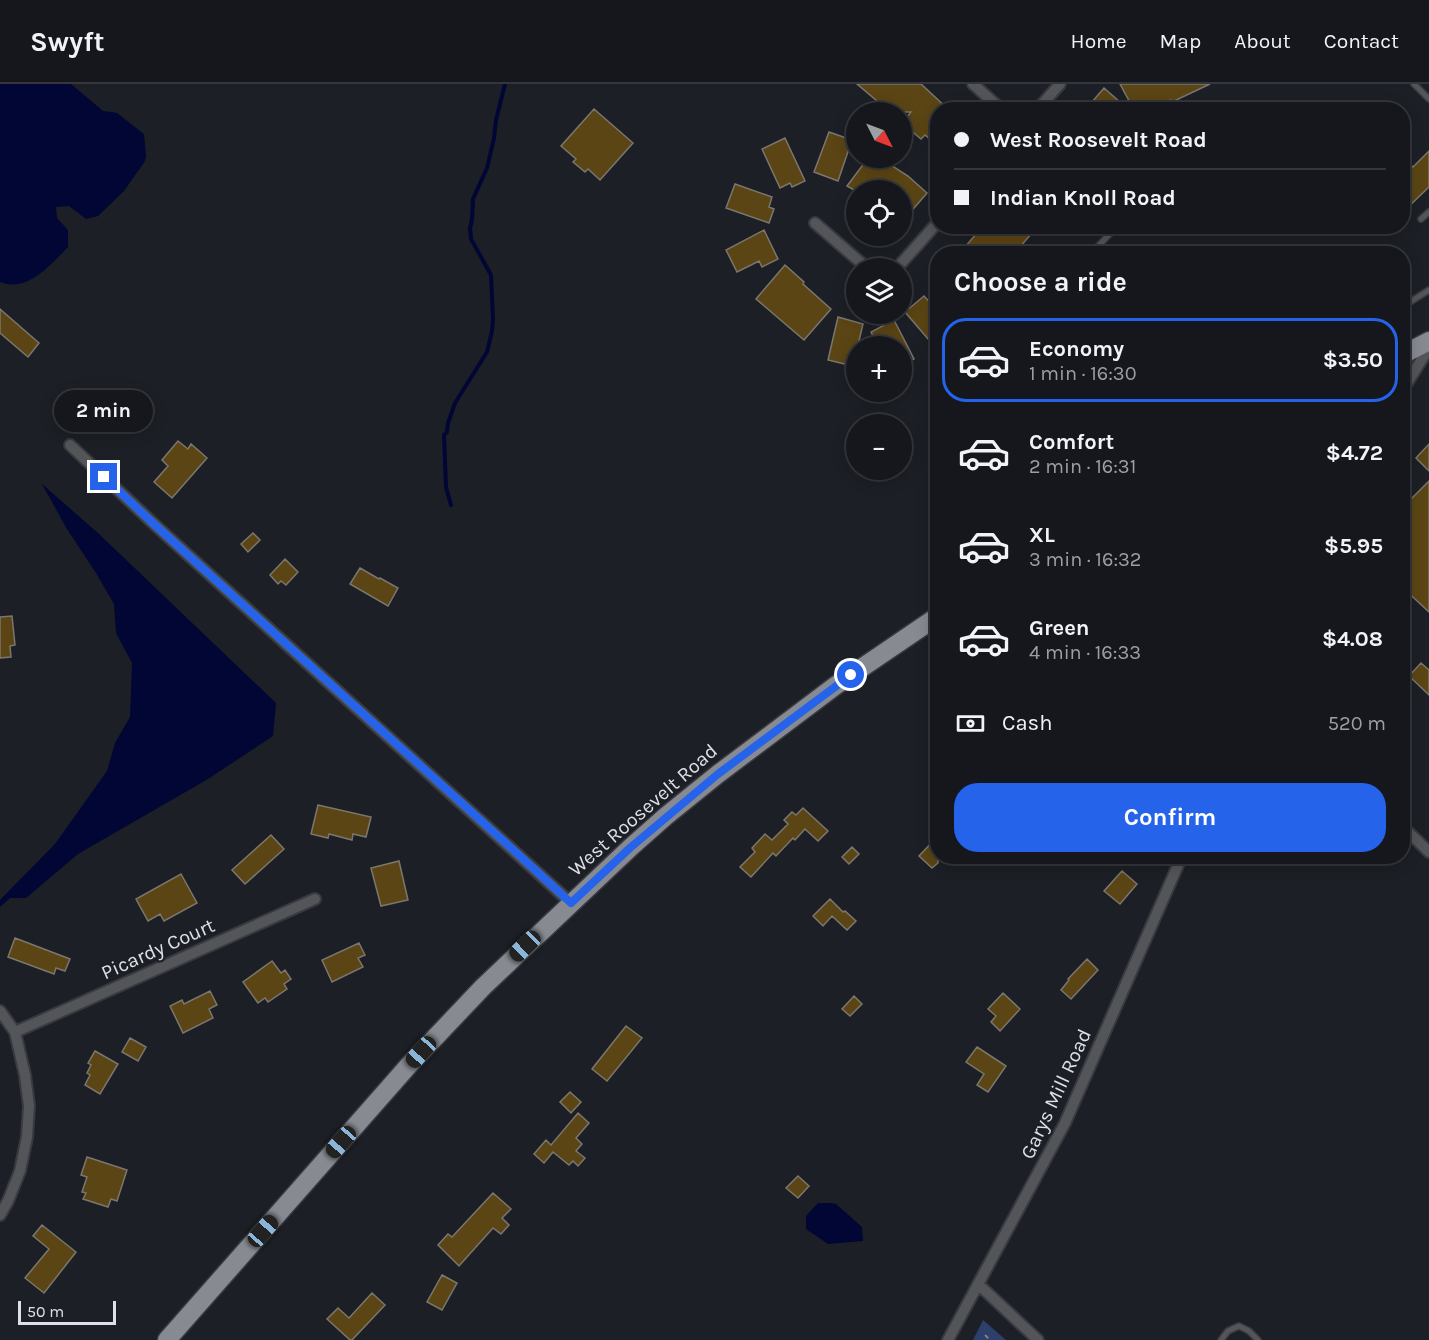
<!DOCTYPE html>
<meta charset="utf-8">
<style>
body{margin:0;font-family:Karla,sans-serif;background:#1e2025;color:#f1f3f6;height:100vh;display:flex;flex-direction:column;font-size:22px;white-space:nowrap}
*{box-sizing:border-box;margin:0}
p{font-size:20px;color:#9d9fa3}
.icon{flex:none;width:33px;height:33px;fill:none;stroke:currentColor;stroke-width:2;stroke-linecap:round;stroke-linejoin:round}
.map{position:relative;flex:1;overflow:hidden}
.details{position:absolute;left:930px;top:162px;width:480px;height:618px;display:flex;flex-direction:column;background:#15171c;border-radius:24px;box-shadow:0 3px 15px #0003,0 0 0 2px #34363b}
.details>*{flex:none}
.guide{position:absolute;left:930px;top:18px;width:480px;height:132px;border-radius:24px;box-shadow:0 3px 15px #0003,0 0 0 2px #34363b;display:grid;align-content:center;height:132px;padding:0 24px;background:#15171c}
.needle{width:39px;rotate:132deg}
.controls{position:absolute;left:846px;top:18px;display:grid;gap:12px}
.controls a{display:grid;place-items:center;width:66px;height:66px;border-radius:50%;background:#15171c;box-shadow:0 3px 15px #0003,0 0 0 2px #34363b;font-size:30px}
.scale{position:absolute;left:18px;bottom:15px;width:98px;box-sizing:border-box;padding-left:6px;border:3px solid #dee0e5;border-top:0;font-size:16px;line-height:21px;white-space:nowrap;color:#dee0e5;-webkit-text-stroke:4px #1c1f25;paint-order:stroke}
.end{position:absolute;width:27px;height:27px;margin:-14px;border:8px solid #2563eb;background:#fff;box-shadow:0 0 0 3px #fff}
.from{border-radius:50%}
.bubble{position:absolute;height:42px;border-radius:21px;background:#15171c;box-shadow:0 3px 15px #0003,0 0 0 2px #34363b;font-size:20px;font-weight:700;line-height:42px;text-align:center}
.car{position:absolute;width:18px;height:36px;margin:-18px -9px;border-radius:8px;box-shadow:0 0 4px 2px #0007;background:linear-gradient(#222 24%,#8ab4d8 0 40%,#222 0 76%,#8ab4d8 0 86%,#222 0)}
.guide b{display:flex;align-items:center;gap:21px;height:57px;font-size:22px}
.guide b+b{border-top:2px solid #34363b}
.guide i{width:15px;height:15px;background:#f1f3f6}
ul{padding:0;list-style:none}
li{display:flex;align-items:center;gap:18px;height:84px;margin:0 12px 9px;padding:0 12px;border:3px solid transparent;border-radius:24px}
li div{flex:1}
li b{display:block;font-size:22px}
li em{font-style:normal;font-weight:700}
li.selected{border-color:#2563eb}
li>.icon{width:54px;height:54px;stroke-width:1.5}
h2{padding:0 24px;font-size:27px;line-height:72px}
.pay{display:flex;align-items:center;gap:15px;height:66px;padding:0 24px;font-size:22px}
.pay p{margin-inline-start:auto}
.button{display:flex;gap:12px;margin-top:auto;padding:12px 24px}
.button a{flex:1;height:69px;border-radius:24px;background:#2563eb;color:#fff;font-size:24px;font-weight:700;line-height:69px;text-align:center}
header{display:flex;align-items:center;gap:36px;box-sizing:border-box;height:84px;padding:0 30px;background:#15171c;border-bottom:2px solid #34363b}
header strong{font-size:28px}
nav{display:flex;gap:33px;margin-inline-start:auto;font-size:21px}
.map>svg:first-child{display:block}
.green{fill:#2d3f6b}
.water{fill:#010634}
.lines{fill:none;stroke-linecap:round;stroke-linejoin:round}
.stream{stroke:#010634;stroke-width:4}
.building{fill:#5b4514;stroke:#7b776f;stroke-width:1.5}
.lane-casing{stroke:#373a40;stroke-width:8}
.street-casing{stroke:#373a40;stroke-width:14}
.primary-casing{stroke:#373a40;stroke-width:21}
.path{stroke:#7e8186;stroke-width:2;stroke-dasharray:4.5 3;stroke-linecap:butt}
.lane{stroke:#535558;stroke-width:5}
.street{stroke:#535558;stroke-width:10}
.primary{stroke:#878a91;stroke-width:18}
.route{stroke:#2563eb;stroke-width:8}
.labels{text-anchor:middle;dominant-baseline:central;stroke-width:4.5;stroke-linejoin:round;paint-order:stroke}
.street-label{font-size:20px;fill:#dee0e5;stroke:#1c1f25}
</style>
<header>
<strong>Swyft</strong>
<nav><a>Home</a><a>Map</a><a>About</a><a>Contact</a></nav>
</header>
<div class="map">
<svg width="1429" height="1256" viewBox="0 0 1429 1256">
<rect width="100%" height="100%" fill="#1c1f25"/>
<path class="green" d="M 983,1236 L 1006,1256 L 973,1256 Z"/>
<path class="water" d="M 0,0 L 71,0 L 103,27 L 112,28 L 117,29 L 144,50 L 146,72 L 145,77 L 124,107 L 98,132 L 86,135 L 69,122 L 56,123 L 57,134 L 68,146 L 68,163 C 50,181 28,209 0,198 Z
M 42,400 L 99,450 L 276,619 L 273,652 L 208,695 L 78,770 L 26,814 L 10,814 L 0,823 L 0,816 L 55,760 L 107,687 L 115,659 L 130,633 L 132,579 L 116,549 L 114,520 L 96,489 L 67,445 Z
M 818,1119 L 831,1119 L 836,1120 L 862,1143 L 863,1157 L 828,1160 L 806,1145 L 806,1132 Z"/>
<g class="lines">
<path class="stream" d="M 451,421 L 446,403 L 444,351 L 447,348 L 448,339 L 455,319 L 487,268 L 492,247 L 493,235 L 491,191 L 471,155 L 470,144 L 472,136 L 473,115 L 487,84 L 494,54 L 496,36 L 505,0"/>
</g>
<path class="building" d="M 857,0 L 921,0 L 949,26 L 938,26 L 938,62 L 925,51 L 921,55 L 902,39 L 911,28 L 890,28 Z
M 1120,0 L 1210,0 L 1172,18 L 1171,16 L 1153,26 L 1152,26 L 1149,21 L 1141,26 L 1134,26 Z
M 1104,4 L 1129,26 L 1085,26 Z
M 594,25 L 633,59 L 600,96 L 588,85 L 585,88 L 573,78 L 576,75 L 561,62 Z
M 829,48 L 852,56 L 838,97 L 814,88 Z
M 785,54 L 805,97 L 792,103 L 790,99 L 780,104 L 762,65 Z
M 1429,67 L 1429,103 L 1402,129 L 1402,73 L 1413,83 Z
M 868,74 L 880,74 L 908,92 L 927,109 L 902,138 L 902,106 L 854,106 L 847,102 Z
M 735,100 L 772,113 L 769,123 L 774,125 L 769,139 L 726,124 Z
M 983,142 L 1038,142 L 1014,170 L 972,170 L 965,163 Z
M 764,146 L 778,175 L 762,183 L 759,177 L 737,188 L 726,166 Z
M 785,181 L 804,198 L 803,200 L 831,225 L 804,256 L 756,215 Z
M 924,212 L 938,227 L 938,246 L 928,255 L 905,228 Z
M 0,225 L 39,259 L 28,273 L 0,249 Z
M 838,233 L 863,240 L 853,282 L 828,276 Z
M 894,236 L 914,275 L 902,281 L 902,262 L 878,262 L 871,248 Z
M 178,357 L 188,365 L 191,360 L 207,374 L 172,414 L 154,398 L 168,382 L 162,376 Z
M 1429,360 L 1429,387 L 1416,374 Z
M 1429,397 L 1429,528 L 1402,503 L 1402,424 Z
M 253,449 L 260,456 L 248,468 L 241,460 Z
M 285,475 L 298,488 L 286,501 L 281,497 L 278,500 L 270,491 Z
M 360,484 L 379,495 L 380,494 L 398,504 L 388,522 L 350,500 Z
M 12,532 L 15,561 L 10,562 L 11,573 L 0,574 L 0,533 Z
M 1421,579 L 1429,586 L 1429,611 L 1409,592 Z
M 318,721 L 371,733 L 366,753 L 353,750 L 352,756 L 329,750 L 328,754 L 311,750 Z
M 803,724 L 828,747 L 818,757 L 805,745 L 795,756 L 793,754 L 776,772 L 773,769 L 751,793 L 740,783 L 755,768 L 752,764 L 765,750 L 772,756 L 788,740 L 784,736 L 792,728 L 796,731 Z
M 271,751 L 284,765 L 245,800 L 232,786 Z
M 938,752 L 938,779 L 932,784 L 919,772 Z
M 852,763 L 859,770 L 849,780 L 842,773 Z
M 399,777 L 408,816 L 381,822 L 371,784 Z
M 1122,787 L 1137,800 L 1120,820 L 1104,807 Z
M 181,790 L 197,819 L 164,837 L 160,830 L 148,837 L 136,815 Z
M 830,815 L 843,828 L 845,827 L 856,837 L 847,846 L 832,832 L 823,842 L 813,832 Z
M 15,854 L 70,875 L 65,887 L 56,884 L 54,890 L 8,873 Z
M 359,859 L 365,871 L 358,874 L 363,883 L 332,898 L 322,876 Z
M 1087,875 L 1098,886 L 1071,915 L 1061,906 L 1069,896 L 1068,895 Z
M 272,877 L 281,889 L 285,886 L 291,895 L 284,900 L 287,905 L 268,918 L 265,914 L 258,919 L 243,898 Z
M 210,907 L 217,921 L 209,925 L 213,934 L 183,949 L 170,922 L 182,916 L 184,920 Z
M 1003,909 L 1020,925 L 1000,947 L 991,938 L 996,932 L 988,925 Z
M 854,912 L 862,920 L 850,932 L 842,925 Z
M 626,942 L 642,954 L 607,997 L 592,985 Z
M 130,954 L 146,963 L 138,977 L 122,968 Z
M 977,963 L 1006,982 L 988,1008 L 977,1001 L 984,990 L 966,978 Z
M 95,967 L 118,980 L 100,1010 L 85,1001 L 90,991 L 87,989 L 91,981 L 88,979 Z
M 570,1008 L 581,1018 L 571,1029 L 560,1018 Z
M 578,1029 L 589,1039 L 576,1054 L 582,1060 L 576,1067 L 585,1074 L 578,1082 L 573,1077 L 569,1081 L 553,1068 L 544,1079 L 534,1070 L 546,1056 L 551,1061 Z
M 87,1073 L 127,1086 L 117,1117 L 111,1115 L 108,1123 L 83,1115 L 86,1109 L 82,1108 L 87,1093 L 81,1091 Z
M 798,1092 L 809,1102 L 798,1114 L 786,1104 Z
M 493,1109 L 511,1125 L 502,1134 L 509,1141 L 501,1150 L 493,1144 L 459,1182 L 438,1161 L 448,1150 L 452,1153 Z
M 42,1141 L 76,1168 L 44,1209 L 25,1194 L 49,1165 L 33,1152 Z
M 442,1191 L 457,1199 L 442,1226 L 427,1218 Z
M 372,1209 L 385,1221 L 352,1256 L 350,1256 L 327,1235 L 338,1224 L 349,1234 Z"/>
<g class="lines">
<g class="lane-casing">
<path id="lane" d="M 1414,0 L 1429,15
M 1421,135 L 1429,128
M 1091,170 L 1117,142
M 1402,223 L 1429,206
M 1221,1256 L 1228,1247 L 1239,1242 L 1249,1247 L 1258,1256"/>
</g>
<g class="street-casing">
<path id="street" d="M 973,0 L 1002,26
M 1037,26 L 1060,0
M 815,139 L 867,184
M 897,184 L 938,138
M 1402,307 L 1429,264
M 70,361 L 155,441 L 571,819
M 1402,742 L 1429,768
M 0,927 L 15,948 L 25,991 L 29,1022 L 27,1053 L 20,1087 L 8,1117 L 0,1131
M 15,948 L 315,815
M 978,1200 L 1038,1256
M 948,1256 L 1065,1039 L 1182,772"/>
</g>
<g class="primary-casing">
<path id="primary" d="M 1402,271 L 1429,257
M 167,1256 L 409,981 L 483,903 L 631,763 L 666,732 L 718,690 L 835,602 L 938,532"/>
</g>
<path class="path" d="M 985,1251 L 990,1256"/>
<use href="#lane" class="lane"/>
<use href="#street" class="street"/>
<use href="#primary" class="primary"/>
</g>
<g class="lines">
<path class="route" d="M 104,393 L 155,441 L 519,771 L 571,819 L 631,763 L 718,690 L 851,591"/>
</g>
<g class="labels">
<g class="street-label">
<text transform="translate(643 726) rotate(-41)">West Roosevelt Road</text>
<text transform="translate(158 865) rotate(-24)">Picardy Court</text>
<text transform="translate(1056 1010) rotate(-65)">Garys Mill Road</text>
</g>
</g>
</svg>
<div class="controls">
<a><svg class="needle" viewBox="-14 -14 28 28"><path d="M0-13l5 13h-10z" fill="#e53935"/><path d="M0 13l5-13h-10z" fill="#9d9fa3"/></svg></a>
<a><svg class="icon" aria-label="locate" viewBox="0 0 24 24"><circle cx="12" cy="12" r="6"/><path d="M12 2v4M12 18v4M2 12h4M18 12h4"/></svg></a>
<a><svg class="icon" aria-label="layers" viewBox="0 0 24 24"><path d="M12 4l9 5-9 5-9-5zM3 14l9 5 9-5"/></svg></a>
<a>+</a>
<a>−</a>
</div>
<div class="scale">50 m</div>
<i class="end from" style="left:851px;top:591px"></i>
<i class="end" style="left:104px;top:393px"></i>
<div class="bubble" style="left:54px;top:306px;width:99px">2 min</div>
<i class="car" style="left:525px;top:862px;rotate:226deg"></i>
<i class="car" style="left:421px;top:968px;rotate:222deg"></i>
<i class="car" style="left:341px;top:1058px;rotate:221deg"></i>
<i class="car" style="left:263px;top:1147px;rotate:41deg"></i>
<div class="guide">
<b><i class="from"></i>West Roosevelt Road</b>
<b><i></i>Indian Knoll Road</b>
</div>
<section class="details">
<h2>Choose a ride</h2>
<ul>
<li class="selected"><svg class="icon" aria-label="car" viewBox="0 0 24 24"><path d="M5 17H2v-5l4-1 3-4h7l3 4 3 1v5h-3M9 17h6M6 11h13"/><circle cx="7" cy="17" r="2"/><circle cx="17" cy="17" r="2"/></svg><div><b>Economy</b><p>1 min · 16:30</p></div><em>$3.50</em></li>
<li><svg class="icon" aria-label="car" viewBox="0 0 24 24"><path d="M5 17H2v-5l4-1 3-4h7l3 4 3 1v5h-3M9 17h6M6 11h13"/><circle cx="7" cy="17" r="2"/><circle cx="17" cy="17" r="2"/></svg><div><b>Comfort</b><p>2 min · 16:31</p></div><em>$4.72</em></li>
<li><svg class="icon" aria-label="car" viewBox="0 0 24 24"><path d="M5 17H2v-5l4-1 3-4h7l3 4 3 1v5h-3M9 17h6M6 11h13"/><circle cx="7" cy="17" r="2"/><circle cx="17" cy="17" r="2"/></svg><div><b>XL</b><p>3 min · 16:32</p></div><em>$5.95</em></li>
<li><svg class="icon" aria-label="car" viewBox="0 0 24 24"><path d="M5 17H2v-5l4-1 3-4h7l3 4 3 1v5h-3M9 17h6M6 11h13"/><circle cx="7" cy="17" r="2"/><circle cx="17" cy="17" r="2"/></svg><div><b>Green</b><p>4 min · 16:33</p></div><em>$4.08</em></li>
</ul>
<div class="pay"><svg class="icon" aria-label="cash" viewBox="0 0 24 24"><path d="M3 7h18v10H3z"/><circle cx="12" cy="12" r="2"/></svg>Cash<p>520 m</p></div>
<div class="button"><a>Confirm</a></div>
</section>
</div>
